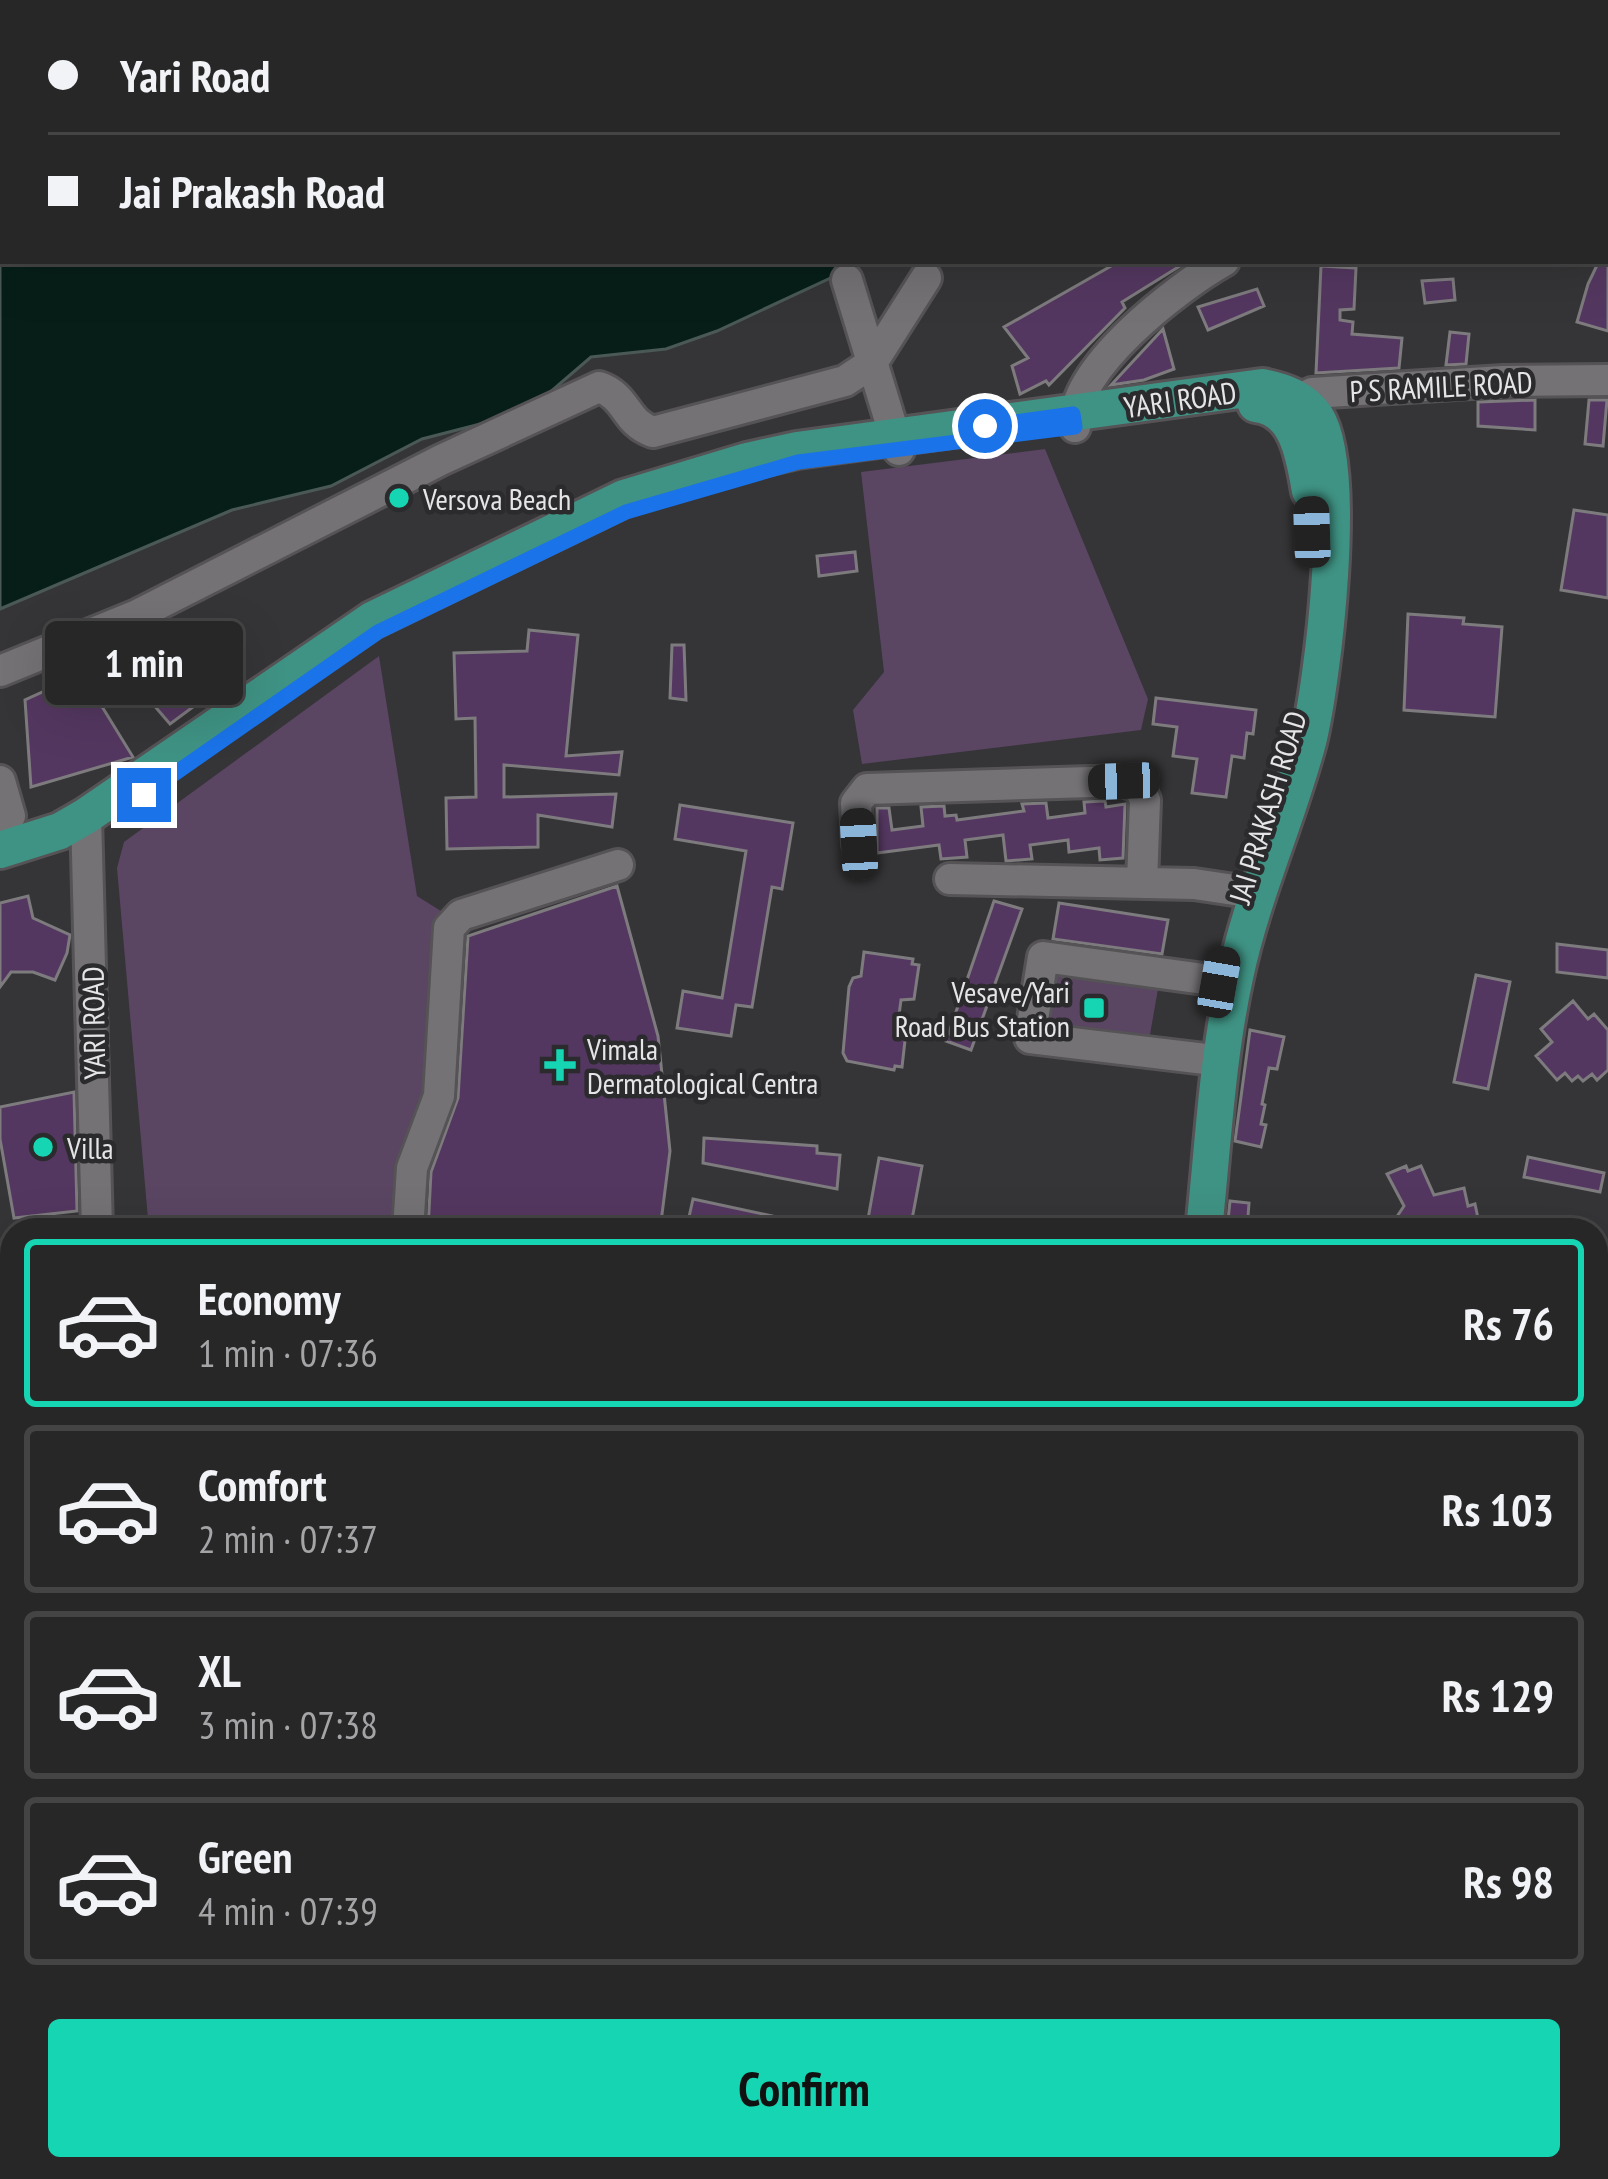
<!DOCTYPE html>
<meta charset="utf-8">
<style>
body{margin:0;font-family:"PT Sans Narrow",sans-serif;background:#302f30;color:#f1f3f6;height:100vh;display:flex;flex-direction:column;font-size:45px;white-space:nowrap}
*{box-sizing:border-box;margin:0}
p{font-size:39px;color:#a5a5a8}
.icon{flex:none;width:66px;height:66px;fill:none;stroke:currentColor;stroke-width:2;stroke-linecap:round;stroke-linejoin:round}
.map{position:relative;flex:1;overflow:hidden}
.drawer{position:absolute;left:0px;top:1218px;width:1608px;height:963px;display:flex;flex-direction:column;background:#282728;border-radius:36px 36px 0 0;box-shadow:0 12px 48px #0002,0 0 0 3px #444445}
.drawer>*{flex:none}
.hud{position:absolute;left:0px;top:0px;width:1608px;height:264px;box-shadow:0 12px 48px #0002,0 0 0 3px #444445;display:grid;align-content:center;height:264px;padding:0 48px;background:#282728}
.end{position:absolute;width:54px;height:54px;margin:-27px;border:15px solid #1a73e8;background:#fff;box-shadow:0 0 0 6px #fff}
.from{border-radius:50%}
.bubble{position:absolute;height:84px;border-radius:12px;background:#282728;box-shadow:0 12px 48px #0002,0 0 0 3px #444445;font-size:39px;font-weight:700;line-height:84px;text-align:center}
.car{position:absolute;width:36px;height:72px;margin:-36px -18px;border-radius:15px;box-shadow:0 0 9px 3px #0007;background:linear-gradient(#222 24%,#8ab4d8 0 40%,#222 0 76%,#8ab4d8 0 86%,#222 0)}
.hud b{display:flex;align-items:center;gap:42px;height:114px;font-size:45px}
.hud b+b{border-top:3px solid #444445}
.hud i{width:30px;height:30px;background:#f1f3f6}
ul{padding:21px 0 0;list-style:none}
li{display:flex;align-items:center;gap:36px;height:168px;margin:0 24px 18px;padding:0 24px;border:6px solid #444445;border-radius:12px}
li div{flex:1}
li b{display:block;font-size:45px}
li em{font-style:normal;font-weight:700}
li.current{border-color:#16d5b3}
li>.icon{width:108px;height:108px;stroke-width:1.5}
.cta{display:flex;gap:24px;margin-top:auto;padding:24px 48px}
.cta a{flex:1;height:138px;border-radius:12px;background:#16d5b3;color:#111;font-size:48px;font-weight:700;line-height:138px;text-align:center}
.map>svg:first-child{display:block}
.green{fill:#5a4563}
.water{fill:#071e18;stroke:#4a5956;stroke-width:3}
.building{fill:#543760;stroke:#7d7b7e;stroke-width:3}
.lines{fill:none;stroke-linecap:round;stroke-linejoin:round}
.minor-casing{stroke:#555355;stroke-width:36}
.major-casing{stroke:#555355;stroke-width:42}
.minor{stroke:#747275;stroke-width:30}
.major{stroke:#3f9384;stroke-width:36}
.route{stroke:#1a73e8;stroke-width:15}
.poi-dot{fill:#16d5b3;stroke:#2b2a2c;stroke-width:4.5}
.labels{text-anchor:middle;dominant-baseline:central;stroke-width:9;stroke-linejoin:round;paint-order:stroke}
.street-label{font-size:30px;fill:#e5e4e6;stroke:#2b2a2c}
.poi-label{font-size:30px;fill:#e5e4e6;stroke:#2b2a2c;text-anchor:start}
</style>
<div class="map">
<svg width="1608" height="2179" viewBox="0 0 1608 2179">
<rect width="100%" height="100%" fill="#353436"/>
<path class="green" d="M 1045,449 L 1148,699 L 1141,730 L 862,764 L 853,710 L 884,672 L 861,472 Z
M 379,656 L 417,896 L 441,911 L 438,1036 L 402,1230 L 149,1230 L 117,868 L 124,842 Z
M 1092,948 L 1122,953 L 1161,972 L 1148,1046 L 1043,1030 L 1055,955 L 1090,960 Z"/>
<path class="water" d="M 0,0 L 1384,0 L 3,3 L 3,261 L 867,261 L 717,331 L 666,349 L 591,357 L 527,412 L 422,439 L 331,486 L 232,510 L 0,609 Z"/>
<path class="building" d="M 1608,243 L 1608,331 L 1577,322 L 1588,284 L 1599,261 L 1605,261 Z
M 1120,261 L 1188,261 L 1122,302 L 1125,308 L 1049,385 L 1046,381 L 1020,394 L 1012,366 L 1028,358 L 1004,327 Z
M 1321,266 L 1356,268 L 1354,309 L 1340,310 L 1340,320 L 1353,322 L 1352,334 L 1402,338 L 1399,368 L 1316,373 Z
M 1453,279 L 1455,300 L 1425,303 L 1422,281 Z
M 1257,289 L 1264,306 L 1208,330 L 1198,307 Z
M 1163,329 L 1174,369 L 1144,380 L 1111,385 Z
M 1450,332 L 1469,334 L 1466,364 L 1446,365 Z
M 1535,400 L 1535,430 L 1478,426 L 1478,402 Z
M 1589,400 L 1607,400 L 1603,446 L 1585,444 Z
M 1574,510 L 1608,515 L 1608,598 L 1561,590 Z
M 855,552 L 857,571 L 819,576 L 817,556 Z
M 1408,614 L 1464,618 L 1463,624 L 1502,627 L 1495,717 L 1404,710 Z
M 217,629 L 242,664 L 223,679 L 197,642 Z
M 529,630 L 578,635 L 566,756 L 622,752 L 619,775 L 504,765 L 504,797 L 616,794 L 612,827 L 538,815 L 538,847 L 447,849 L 446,798 L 476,797 L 475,718 L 456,719 L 454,653 L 527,651 Z
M 141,635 L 197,704 L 170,724 L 110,654 Z
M 672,645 L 684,645 L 686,700 L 670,698 Z
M 82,674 L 133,757 L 31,787 L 25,700 Z
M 1156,698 L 1256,710 L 1253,734 L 1247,733 L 1244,758 L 1232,756 L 1226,797 L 1192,793 L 1197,759 L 1173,756 L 1177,727 L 1153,724 Z
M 1105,801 L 1106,807 L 1125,804 L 1123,858 L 1100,860 L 1099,848 L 1069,852 L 1068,840 L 1030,845 L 1032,859 L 1006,861 L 1003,835 L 965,840 L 967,857 L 941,859 L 939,845 L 877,853 L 877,808 L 889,808 L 892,830 L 923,826 L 921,807 L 944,806 L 945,816 L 956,815 L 957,820 L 1024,811 L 1022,804 L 1046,803 L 1048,818 L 1085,813 L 1084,802 Z
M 680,805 L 793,823 L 782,889 L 772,887 L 752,1007 L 736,1005 L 731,1036 L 677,1028 L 683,991 L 722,998 L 746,851 L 675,839 Z
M 617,886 L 658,1036 L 670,1151 L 660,1230 L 428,1230 L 431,1172 L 458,1098 L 468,936 Z
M 28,896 L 33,918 L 70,935 L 67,953 L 55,980 L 33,972 L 11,972 L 0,987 L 0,903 Z
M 994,901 L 1022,909 L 971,1050 L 946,1041 Z
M 1059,903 L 1168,920 L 1162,954 L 1053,939 Z
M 1557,944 L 1608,950 L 1608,978 L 1557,972 Z
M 864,952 L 913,959 L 912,964 L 919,965 L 914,999 L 901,1000 L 897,1030 L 906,1032 L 902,1067 L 895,1066 L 894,1070 L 847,1061 L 843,1053 L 849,987 L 853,978 L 861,976 Z
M 1476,975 L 1510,982 L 1488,1089 L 1454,1082 Z
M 1573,1001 L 1588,1019 L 1594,1014 L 1608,1030 L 1608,1070 L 1597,1080 L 1592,1074 L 1583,1081 L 1578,1076 L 1572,1081 L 1565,1073 L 1557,1080 L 1536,1056 L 1552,1042 L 1541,1029 Z
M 1250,1030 L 1284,1037 L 1277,1069 L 1269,1068 L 1262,1104 L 1265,1105 L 1261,1124 L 1266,1125 L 1261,1147 L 1235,1141 Z
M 74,1092 L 77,1211 L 14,1218 L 0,1139 L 0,1107 Z
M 704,1138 L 817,1146 L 817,1153 L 840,1155 L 837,1189 L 703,1163 Z
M 1528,1157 L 1604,1173 L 1600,1192 L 1524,1177 Z
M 879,1158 L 922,1166 L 910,1230 L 866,1230 Z
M 1406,1166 L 1408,1171 L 1421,1166 L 1434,1195 L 1464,1188 L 1468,1206 L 1475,1204 L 1479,1223 L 1447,1230 L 1388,1230 L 1404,1206 L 1387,1174 Z
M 693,1199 L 772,1216 L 769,1230 L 696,1230 L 699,1219 L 689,1217 Z
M 1230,1201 L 1249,1203 L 1247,1230 L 1227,1230 Z"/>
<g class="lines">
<g class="minor-casing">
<path id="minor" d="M 1605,150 L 1608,149
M 847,280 L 899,450
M 1285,407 L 1312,393 L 1503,381 L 1608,380
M 1075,427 C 1069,370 1179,286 1224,261
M 0,671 L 135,616 L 441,460 L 599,387 C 628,397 624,422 653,432 L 845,381 L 872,363 L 926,278
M 0,781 L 10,816 L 0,832
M 86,816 L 97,1230
M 858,844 L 856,803 L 867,789 L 1124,781 L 1139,787 L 1145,800 L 1142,883
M 950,879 L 1194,884 L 1241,891
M 1222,1061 L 1030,1038 L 1043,957 L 1233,983
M 408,1230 L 412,1168 L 439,1096 L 449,928 L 461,915 L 618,865
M 1596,1324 L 1608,1321
M 0,1334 L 12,1333
M 0,1456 L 12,1448
M 0,1523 L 12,1519
M 0,1663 L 12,1662
M 1596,1927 L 1608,1930
M 1067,2169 L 1075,2179
M 1162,2169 L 1162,2179
M 1378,2169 L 1380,2179
M 1559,2169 L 1563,2179
M 8,2179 L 7,1975 L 12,1910
M 366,2179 L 366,2169
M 980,2179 L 1030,2169
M 1115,2179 L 1115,2169"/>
</g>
<g class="major-casing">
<path id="major" d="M 1256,404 C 1297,408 1304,456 1310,491
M 0,850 L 60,831 L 86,816 L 372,620 L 624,498 L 747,461 L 797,450 L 1262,387 C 1283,391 1303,398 1316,417 C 1349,467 1323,681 1308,742 C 1287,821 1252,896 1235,977 C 1217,1059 1213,1146 1204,1230"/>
</g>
<use href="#minor" class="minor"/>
<use href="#major" class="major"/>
</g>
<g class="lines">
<path class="route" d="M 144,795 L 378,632 L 626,512 L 798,462 L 1075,427 L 1073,414 L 985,426"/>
</g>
<g class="poi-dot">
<circle cx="399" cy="498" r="12"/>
<rect x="1082" y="996" width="24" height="24" rx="6"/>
<path d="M554 1047h12v12h12v12h-12v12h-12v-12h-12v-12h12z"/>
<circle cx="43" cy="1147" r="12"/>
</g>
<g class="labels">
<g class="street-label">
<text transform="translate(1441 386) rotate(-3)">P S RAMILE ROAD</text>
<text transform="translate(1180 399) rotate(-8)">YARI ROAD</text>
<text transform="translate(1267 807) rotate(-73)">JAI PRAKASH ROAD</text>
<text transform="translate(93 1023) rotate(-91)">YARI ROAD</text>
</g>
<g class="poi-label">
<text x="423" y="498">Versova Beach</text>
<text x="1070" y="991" text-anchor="end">Vesave/Yari<tspan x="1070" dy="34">Road Bus Station</tspan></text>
<text x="587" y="1048">Vimala<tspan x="587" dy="34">Dermatological Centra</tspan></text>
<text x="67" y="1147">Villa</text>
</g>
</g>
</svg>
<i class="end from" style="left:985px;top:426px"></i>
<i class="end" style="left:144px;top:795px"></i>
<div class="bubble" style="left:45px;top:621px;width:198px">1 min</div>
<i class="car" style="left:1312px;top:532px;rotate:358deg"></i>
<i class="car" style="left:1124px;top:781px;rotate:268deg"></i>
<i class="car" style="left:859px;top:844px;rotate:357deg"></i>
<i class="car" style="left:1219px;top:982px;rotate:10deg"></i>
<div class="hud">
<b><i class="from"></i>Yari Road</b>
<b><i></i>Jai Prakash Road</b>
</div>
<section class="drawer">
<ul>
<li class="current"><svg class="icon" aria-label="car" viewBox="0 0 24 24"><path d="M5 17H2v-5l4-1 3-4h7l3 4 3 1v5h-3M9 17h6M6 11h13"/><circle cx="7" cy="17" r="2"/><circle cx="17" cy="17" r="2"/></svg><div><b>Economy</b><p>1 min · 07:36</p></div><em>Rs 76</em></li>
<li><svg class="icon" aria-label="car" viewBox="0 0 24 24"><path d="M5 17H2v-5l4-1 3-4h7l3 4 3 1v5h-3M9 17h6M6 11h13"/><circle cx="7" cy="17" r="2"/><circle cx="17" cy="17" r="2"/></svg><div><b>Comfort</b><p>2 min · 07:37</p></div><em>Rs 103</em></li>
<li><svg class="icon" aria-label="car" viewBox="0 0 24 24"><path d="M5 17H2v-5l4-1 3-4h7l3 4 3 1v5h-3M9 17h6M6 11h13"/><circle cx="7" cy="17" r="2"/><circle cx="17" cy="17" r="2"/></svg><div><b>XL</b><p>3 min · 07:38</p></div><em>Rs 129</em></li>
<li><svg class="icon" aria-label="car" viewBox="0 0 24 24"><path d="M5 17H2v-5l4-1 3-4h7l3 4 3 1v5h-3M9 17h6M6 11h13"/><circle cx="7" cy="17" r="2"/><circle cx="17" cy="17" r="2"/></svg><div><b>Green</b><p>4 min · 07:39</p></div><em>Rs 98</em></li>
</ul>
<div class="cta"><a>Confirm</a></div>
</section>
</div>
